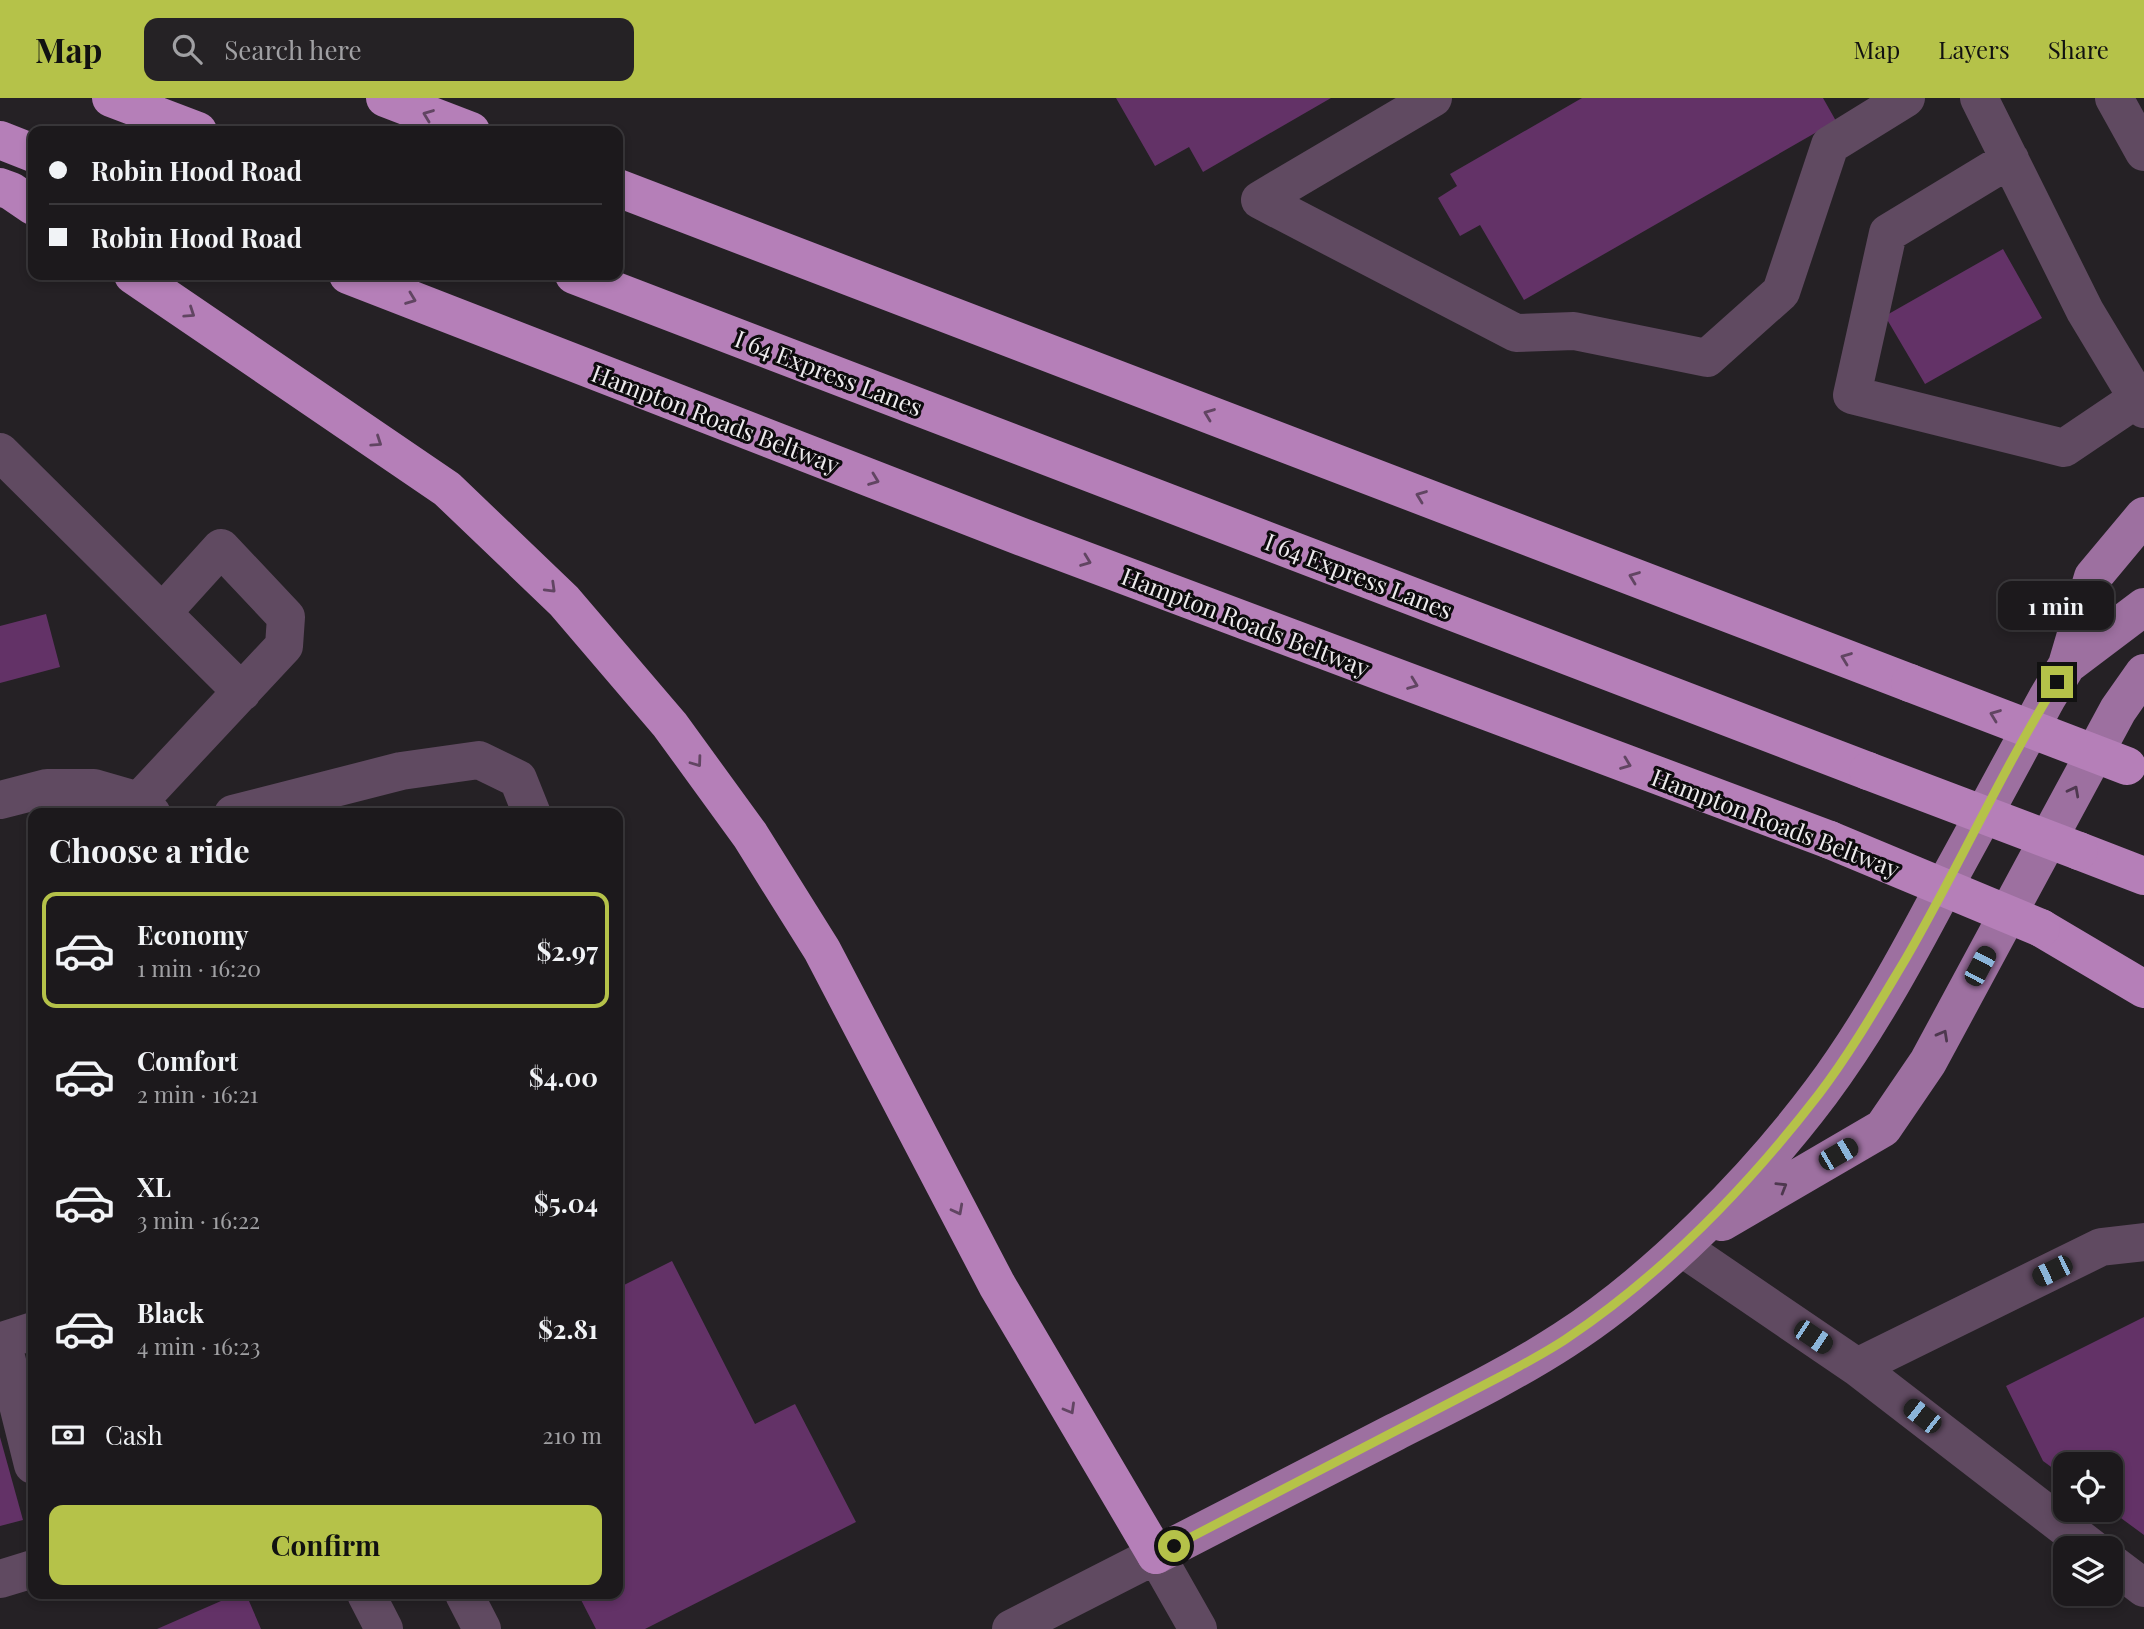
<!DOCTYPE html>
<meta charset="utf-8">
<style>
body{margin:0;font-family:"Playfair Display",serif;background:#252225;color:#f1f3f6;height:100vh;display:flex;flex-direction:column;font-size:26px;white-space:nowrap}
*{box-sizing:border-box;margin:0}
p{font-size:23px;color:#a0a0a3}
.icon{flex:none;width:38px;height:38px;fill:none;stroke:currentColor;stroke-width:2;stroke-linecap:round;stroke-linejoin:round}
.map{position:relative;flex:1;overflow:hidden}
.panel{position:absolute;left:28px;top:710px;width:595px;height:791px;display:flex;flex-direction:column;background:#1c191c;border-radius:14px;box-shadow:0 4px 10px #0003,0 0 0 2px #3a383b}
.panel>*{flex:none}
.top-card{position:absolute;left:28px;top:28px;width:595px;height:154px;border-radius:14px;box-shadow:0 4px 10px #0003,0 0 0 2px #3a383b;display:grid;align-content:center;height:154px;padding:0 21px;background:#1c191c}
.buttons{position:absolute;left:2053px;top:1354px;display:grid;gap:14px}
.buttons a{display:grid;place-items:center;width:70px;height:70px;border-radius:14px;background:#1c191c;box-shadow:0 4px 10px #0003,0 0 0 2px #3a383b;font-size:35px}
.end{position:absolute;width:32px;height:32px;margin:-16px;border:9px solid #b5c249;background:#111;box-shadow:0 0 0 4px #111}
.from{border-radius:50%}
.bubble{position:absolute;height:49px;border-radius:14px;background:#1c191c;box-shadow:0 4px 10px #0003,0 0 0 2px #3a383b;font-size:23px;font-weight:700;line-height:49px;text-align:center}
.car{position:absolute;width:21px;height:42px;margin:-21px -10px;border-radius:9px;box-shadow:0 0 5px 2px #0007;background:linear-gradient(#222 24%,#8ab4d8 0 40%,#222 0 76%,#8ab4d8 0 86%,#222 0)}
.top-card b{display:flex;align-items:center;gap:24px;height:66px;font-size:26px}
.top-card b+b{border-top:2px solid #3a383b}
.top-card i{width:18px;height:18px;background:#f1f3f6}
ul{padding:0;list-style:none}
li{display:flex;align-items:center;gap:21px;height:116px;margin:0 14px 10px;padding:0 7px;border:4px solid transparent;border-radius:14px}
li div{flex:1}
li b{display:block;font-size:26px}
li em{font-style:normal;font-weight:700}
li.on{border-color:#b5c249}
li>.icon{width:63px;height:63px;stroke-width:1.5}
h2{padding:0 21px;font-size:32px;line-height:84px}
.pay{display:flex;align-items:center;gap:18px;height:77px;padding:0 21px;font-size:26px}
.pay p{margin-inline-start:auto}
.action{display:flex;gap:14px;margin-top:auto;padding:14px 21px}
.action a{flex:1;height:80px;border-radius:14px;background:#b5c249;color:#111;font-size:28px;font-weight:700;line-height:80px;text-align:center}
header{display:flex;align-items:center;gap:42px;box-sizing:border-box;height:98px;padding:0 35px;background:#b5c249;color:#111}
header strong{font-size:33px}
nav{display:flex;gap:38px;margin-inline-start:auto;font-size:24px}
.search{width:490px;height:63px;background:#252225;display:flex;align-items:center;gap:18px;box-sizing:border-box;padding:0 24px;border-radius:14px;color:#a0a0a3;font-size:26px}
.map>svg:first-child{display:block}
.building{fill:#633267}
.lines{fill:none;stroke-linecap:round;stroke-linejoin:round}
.minor{stroke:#604a61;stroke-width:38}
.major{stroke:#9d70a0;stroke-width:38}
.highway{stroke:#b57fb8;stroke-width:38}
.highway-bridge{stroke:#b57fb8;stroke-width:38}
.oneway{stroke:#614562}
.oneway2{stroke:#4e384f}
.route{stroke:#b5c249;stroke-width:9}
.labels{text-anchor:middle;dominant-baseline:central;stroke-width:6;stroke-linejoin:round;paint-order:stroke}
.street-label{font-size:24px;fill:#edebed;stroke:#0d0b0d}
</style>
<header>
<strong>Map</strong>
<div class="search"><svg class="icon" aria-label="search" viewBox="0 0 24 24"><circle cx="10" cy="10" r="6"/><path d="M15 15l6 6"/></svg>Search here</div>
<nav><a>Map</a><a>Layers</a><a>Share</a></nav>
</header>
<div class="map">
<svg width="2144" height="1531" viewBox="0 0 2144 1531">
<rect width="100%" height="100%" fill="#252125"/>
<path class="building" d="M 1116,0 L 1331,0 L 1203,74 L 1189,49 L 1155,68 Z
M 1582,0 L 1823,0 L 1836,23 L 1524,202 L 1480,127 L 1460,138 L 1438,100 L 1457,88 L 1450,76 Z
M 2003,151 L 2042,220 L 1925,286 L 1885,218 Z
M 46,516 L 60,569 L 0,585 L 0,528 Z
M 672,1163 L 755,1326 L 795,1306 L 856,1424 L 645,1531 L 596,1531 L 578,1496 L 618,1496 L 618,1190 Z
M 2144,1219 L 2144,1437 L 2110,1412 L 2110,1367 L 2065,1367 L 2065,1379 L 2043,1363 L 2006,1288 Z
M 0,1339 L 23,1422 L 0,1428 Z
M 237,1496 L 246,1496 L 261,1531 L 157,1531 Z"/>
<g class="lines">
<path class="minor" d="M 1433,0 L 1260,102 L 1516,235 L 1574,233 L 1707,260 L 1781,194 L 1830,47 L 1906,0
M 1979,0 L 2085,213 L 2144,311
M 2114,0 L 2144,54
M 2010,61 L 1888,135 L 1852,297 L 2064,350 L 2144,296
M 0,354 L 242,594
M 0,702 L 47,690 L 94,690 L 139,703 L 152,716
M 139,703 L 284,548 L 286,519 L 221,450 L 163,514
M 233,716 L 401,673 L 479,662 L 518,681 L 532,716
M 1681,1149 L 1857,1269 L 2093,1451
M 33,1233 L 2,1243 L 33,1367
M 1857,1269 L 2101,1149 L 2144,1144
M 2110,1464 L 2144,1490
M 0,1481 L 33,1471
M 366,1496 L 384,1531
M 464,1496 L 482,1531
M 1011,1531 L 1156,1457 L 1198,1531"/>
<path class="major" d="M 2067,567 L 2144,509
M 1722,1124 L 1883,1030 L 1928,964 L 2118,612 L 2144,575
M 1156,1457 C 1236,1416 1316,1375 1395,1334 C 1452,1305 1510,1277 1564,1242 C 1656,1183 1755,1082 1821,994 C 1868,931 1906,861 1943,791 C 1978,728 2012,664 2047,600 L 2067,567 L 2093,479 L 2144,418"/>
<path class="highway" d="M 111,0 L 198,33
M 385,0 L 471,33
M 0,42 L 33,55
M 0,89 L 11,93 L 33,108
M 618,90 L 1910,585
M 133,177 L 447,391 L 564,503 L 670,627 L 750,737 L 822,852 L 997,1187 L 1156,1457
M 348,177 L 1022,439 L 1830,742
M 574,177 L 1868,673
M 2079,753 L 2144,778
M 2041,830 L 2144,891"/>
<path class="highway-bridge" d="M 1910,585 L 2127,668
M 1868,673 L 2079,753
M 1830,742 L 2041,830"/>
</g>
<defs><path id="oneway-chevron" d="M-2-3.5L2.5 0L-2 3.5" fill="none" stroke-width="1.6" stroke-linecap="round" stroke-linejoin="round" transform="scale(1.75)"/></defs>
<g class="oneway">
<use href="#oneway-chevron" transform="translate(428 17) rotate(-159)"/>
<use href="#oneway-chevron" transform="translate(411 201) rotate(21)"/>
<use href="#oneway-chevron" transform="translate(190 215) rotate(34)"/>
<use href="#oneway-chevron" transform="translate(1209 316) rotate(-159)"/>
<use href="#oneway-chevron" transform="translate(377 344) rotate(34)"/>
<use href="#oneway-chevron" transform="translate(874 382) rotate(21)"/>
<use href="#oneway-chevron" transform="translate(1421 398) rotate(-159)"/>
<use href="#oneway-chevron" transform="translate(1086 463) rotate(21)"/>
<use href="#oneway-chevron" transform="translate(1634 479) rotate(-159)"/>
<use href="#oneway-chevron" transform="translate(551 490) rotate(44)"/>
<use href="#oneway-chevron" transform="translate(1846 560) rotate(-159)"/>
<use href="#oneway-chevron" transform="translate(1413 586) rotate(21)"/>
<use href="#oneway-chevron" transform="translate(1995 617) rotate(-159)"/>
<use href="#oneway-chevron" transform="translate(697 664) rotate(54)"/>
<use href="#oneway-chevron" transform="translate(1626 666) rotate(21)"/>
<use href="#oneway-chevron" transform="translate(958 1112) rotate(62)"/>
<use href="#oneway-chevron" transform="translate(1070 1311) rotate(60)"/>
</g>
<g class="oneway2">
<use href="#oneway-chevron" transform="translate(2074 693) rotate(-62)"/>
<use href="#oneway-chevron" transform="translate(1943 937) rotate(-61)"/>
<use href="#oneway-chevron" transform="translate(1782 1089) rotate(-31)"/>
</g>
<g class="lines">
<path class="route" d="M 1174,1448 L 1511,1273 C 1529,1263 1548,1253 1566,1241 C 1663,1176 1748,1088 1819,996 C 1851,954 1878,907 1905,862 C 1958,771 2001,674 2057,584"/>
</g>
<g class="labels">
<g class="street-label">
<text transform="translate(829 274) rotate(21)">I 64 Express Lanes</text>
<text transform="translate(716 320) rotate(21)">Hampton Roads Beltway</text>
<text transform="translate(1359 477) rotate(21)">I 64 Express Lanes</text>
<text transform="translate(1246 523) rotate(21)">Hampton Roads Beltway</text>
<text transform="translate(1776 724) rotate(21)">Hampton Roads Beltway</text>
</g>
</g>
</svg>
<div class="buttons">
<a><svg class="icon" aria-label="locate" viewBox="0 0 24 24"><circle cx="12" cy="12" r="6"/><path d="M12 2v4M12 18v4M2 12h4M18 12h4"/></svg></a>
<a><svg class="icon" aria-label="layers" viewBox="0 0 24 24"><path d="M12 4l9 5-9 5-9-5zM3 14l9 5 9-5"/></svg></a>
</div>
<i class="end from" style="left:1174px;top:1448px"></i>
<i class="end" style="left:2057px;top:584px"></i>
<div class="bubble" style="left:1998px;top:483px;width:116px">1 min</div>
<i class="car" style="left:1980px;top:868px;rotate:28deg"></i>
<i class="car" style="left:1838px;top:1056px;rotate:60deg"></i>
<i class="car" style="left:2052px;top:1173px;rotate:244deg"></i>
<i class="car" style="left:1813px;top:1239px;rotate:124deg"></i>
<i class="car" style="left:1922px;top:1318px;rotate:308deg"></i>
<div class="top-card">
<b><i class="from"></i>Robin Hood Road</b>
<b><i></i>Robin Hood Road</b>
</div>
<section class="panel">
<h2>Choose a ride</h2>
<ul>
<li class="on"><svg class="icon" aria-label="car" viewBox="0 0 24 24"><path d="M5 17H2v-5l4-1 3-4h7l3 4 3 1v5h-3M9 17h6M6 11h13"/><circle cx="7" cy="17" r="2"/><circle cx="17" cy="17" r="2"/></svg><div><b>Economy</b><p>1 min · 16:20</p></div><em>$2.97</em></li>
<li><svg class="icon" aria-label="car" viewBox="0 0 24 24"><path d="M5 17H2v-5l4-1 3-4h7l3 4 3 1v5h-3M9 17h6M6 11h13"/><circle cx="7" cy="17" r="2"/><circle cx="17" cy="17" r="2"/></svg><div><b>Comfort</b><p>2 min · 16:21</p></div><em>$4.00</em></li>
<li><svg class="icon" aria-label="car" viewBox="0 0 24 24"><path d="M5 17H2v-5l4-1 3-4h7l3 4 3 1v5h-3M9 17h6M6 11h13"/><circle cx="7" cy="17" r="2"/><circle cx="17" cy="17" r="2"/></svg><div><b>XL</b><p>3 min · 16:22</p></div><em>$5.04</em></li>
<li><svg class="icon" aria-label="car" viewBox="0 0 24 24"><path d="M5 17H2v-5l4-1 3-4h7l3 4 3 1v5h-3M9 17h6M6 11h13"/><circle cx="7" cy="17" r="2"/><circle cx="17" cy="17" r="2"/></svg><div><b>Black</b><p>4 min · 16:23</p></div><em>$2.81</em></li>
</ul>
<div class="pay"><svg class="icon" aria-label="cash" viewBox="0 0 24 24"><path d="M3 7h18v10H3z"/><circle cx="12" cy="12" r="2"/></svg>Cash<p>210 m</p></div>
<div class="action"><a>Confirm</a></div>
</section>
</div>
